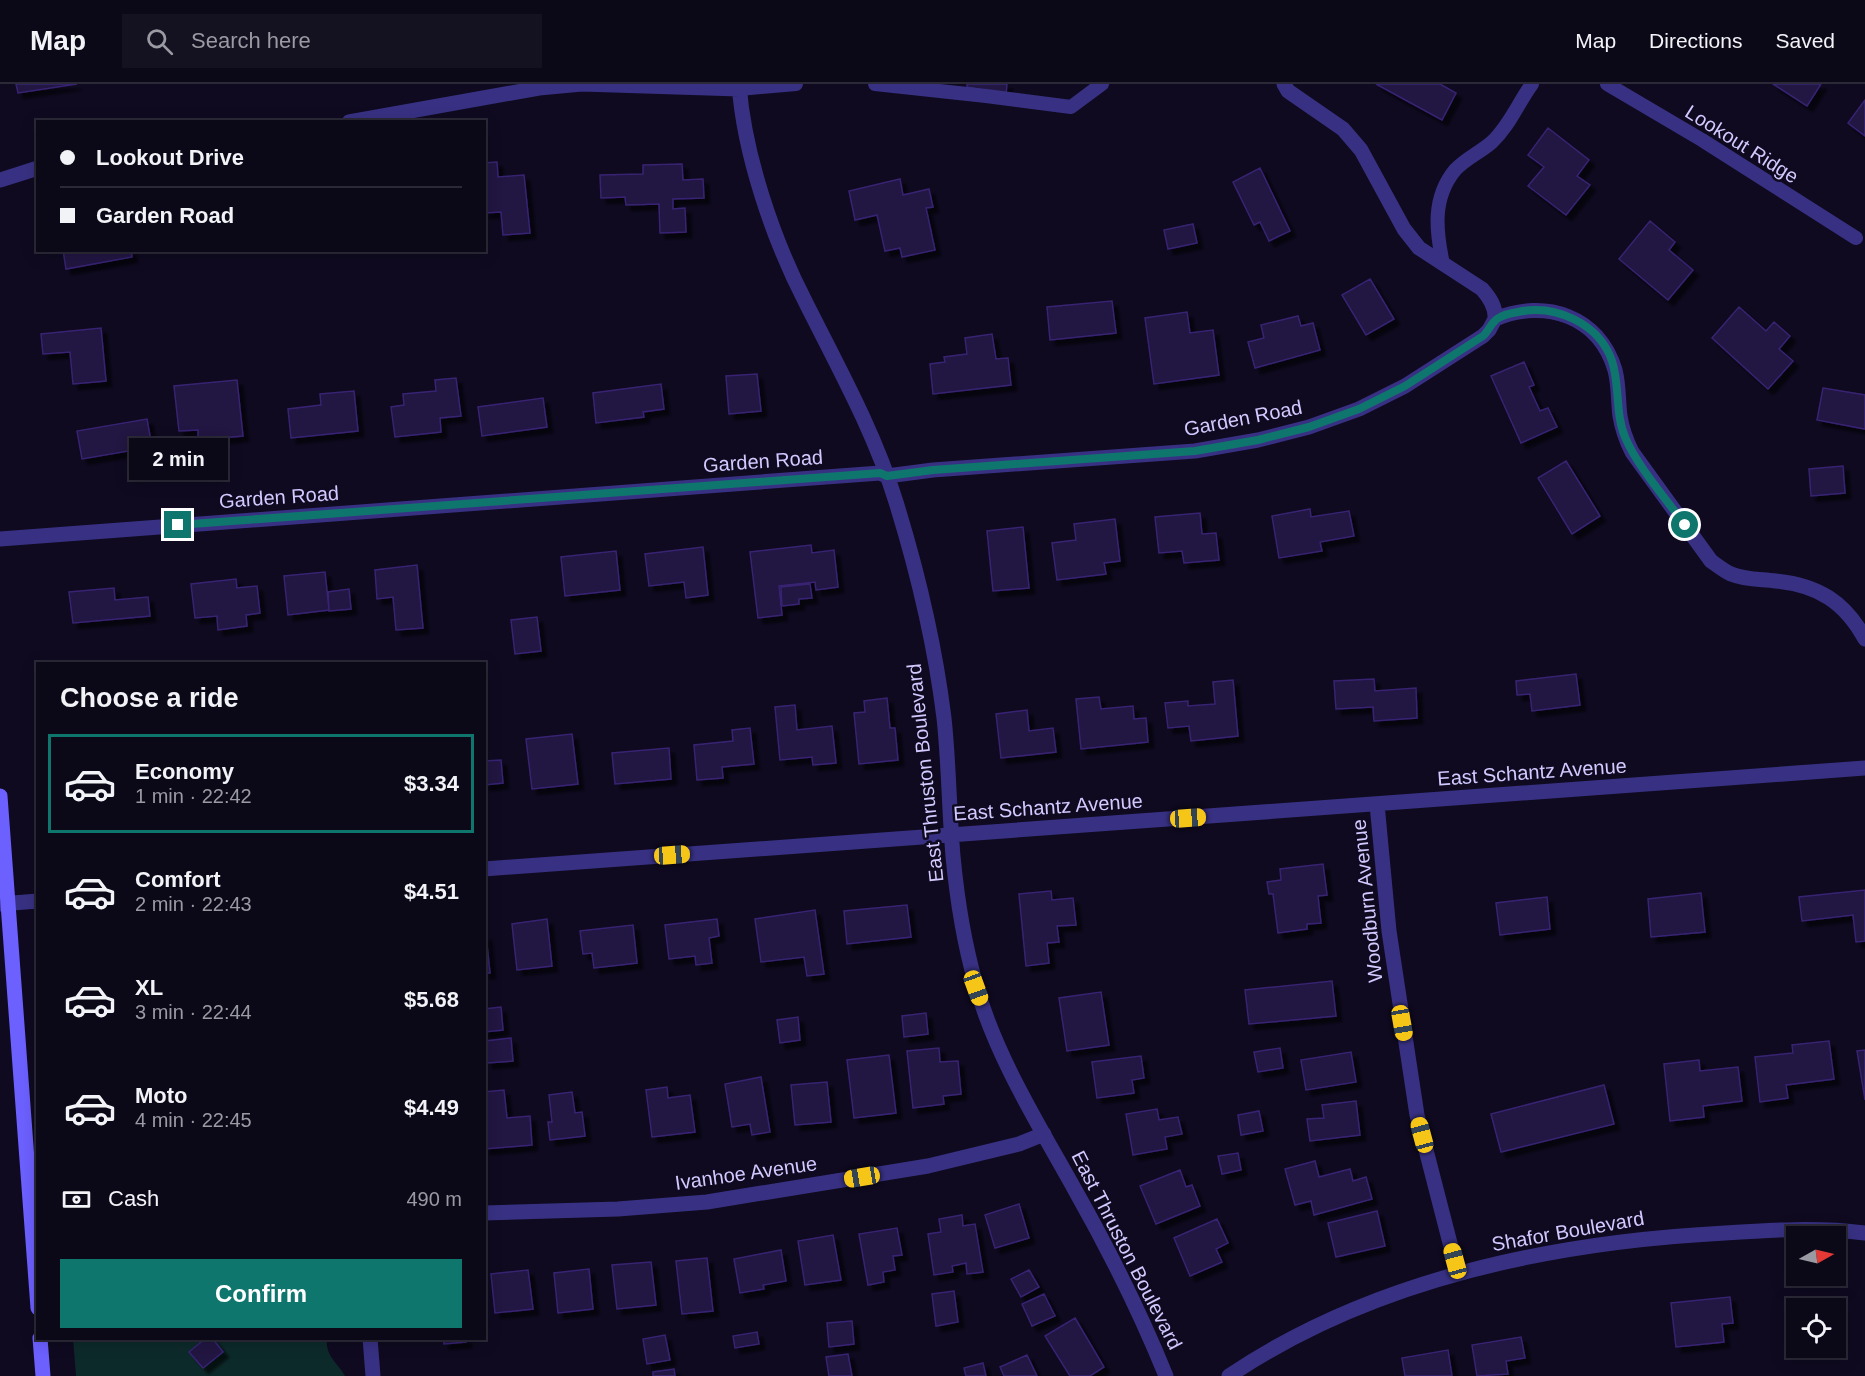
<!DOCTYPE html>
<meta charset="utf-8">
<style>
body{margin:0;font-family:Arial,sans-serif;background:#141121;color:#f1f3f6;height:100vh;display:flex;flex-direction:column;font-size:22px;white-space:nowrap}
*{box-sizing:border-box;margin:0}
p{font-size:20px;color:#9a9aa2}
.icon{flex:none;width:33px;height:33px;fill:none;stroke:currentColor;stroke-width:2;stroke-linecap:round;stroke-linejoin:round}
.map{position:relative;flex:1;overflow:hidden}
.panel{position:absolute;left:36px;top:578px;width:450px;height:678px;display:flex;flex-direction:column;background:#0b0818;border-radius:0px;box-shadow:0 3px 15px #0003,0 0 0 2px #2b2937}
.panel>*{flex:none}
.hud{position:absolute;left:36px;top:36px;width:450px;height:132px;border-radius:0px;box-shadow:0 3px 15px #0003,0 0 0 2px #2b2937;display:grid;align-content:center;height:132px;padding:0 24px;background:#0b0818}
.needle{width:39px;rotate:82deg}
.tools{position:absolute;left:1786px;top:1142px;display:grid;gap:12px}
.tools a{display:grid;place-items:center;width:60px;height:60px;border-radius:0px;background:#0b0818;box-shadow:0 3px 15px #0003,0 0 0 2px #2b2937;font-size:30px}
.end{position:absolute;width:27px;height:27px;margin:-14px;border:8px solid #0f766e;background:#fff;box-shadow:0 0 0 3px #fff}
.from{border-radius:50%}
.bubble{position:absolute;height:42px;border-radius:0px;background:#0b0818;box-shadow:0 3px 15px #0003,0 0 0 2px #2b2937;font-size:20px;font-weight:800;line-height:42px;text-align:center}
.car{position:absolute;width:18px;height:36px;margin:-18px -9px;border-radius:8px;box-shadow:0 0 4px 2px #0007;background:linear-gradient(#f5c518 24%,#345 0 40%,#f5c518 0 76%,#345 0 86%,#f5c518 0)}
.hud b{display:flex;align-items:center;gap:21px;height:57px;font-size:22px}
.hud b+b{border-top:2px solid #2b2937}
.hud i{width:15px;height:15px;background:#f1f3f6}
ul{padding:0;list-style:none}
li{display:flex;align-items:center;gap:18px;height:99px;margin:0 12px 9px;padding:0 12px;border:3px solid transparent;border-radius:0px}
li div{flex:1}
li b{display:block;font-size:22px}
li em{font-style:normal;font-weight:800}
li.on{border-color:#0f766e}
li>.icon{width:54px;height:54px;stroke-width:1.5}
h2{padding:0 24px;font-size:27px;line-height:72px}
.pay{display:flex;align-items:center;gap:15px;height:66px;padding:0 24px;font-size:22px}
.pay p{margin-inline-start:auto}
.primary-button{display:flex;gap:12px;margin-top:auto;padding:12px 24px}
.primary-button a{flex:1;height:69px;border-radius:0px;background:#0f766e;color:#fff;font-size:24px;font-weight:800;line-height:69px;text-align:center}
header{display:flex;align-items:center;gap:36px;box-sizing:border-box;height:84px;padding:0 30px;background:#0b0818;border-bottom:2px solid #2b2937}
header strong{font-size:28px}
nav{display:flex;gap:33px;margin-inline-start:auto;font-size:21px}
.search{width:420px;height:54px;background:#141121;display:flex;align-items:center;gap:15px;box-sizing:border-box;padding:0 21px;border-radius:0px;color:#9a9aa2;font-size:22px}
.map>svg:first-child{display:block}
.green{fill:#0d2a2a}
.building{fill:#201543;stroke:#372471;stroke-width:1.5;filter:url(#shadow)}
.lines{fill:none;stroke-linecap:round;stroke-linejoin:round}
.lane{stroke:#383183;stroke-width:14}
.street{stroke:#383183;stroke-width:15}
.secondary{stroke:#6c60ff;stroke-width:15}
.route{stroke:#0f766e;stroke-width:8}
.labels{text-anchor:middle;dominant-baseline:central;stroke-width:5;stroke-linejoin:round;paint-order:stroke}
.street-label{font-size:20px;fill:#d2c9ff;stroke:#0f0a20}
</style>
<header>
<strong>Map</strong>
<div class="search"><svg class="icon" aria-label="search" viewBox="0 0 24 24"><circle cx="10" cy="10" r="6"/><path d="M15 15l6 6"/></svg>Search here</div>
<nav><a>Map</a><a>Directions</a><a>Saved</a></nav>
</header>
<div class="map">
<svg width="1865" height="1292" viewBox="0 0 1865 1292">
<defs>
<filter id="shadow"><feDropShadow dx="5.5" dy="5.5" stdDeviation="1.5" flood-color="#0009"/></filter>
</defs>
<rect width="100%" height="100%" fill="#0f0a20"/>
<path class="green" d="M 73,1254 L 327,1254 C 325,1272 337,1278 345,1292 L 76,1292 Z"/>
<path class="building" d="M 16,0 L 77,0 L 18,9 Z
M 967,0 L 1007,0 L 1006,10 L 967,3 Z
M 1376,0 L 1440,0 L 1456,9 L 1442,36 Z
M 1773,0 L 1821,0 L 1807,22 Z
M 1865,16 L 1865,52 L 1848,39 Z
M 1548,44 L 1589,76 L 1577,92 L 1590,101 L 1566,131 L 1528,102 L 1544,83 L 1528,71 Z
M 497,78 L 498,93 L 524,91 L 530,149 L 503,151 L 501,128 L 484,129 L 484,79 Z
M 682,80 L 683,96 L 703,95 L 704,114 L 673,115 L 673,125 L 685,124 L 686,148 L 660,149 L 659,120 L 626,121 L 625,113 L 601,114 L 600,91 L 643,90 L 643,81 Z
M 1260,84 L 1290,147 L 1269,157 L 1260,138 L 1254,141 L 1233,98 Z
M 900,95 L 903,111 L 929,105 L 933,123 L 926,124 L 935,166 L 902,173 L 900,164 L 885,167 L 877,131 L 855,136 L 849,107 Z
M 1650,137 L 1675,158 L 1669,166 L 1693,186 L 1668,216 L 1619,175 Z
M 1193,140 L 1197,159 L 1168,165 L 1164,146 Z
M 63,166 L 131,166 L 132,173 L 66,185 Z
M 1370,195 L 1394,235 L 1366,251 L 1342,211 Z
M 1112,217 L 1116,249 L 1050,256 L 1047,223 Z
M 1739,223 L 1766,247 L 1774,238 L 1790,252 L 1779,265 L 1793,277 L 1768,305 L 1712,254 Z
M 1187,228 L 1190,249 L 1213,246 L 1219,291 L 1154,300 L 1145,234 Z
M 1298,232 L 1301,242 L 1313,239 L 1320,266 L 1255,284 L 1248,258 L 1264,254 L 1261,241 Z
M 101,244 L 106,297 L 73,300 L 70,268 L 43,270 L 41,250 Z
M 992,250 L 996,275 L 1008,274 L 1011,301 L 933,310 L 930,280 L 945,278 L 944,273 L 967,270 L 965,254 Z
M 1524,278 L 1534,301 L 1529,303 L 1540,327 L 1548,324 L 1557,343 L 1521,359 L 1491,292 Z
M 757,290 L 761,327 L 729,330 L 726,292 Z
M 456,294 L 461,332 L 440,334 L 441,348 L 395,353 L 391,323 L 404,321 L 403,310 L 436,307 L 435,296 Z
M 237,296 L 243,352 L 198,356 L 198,346 L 179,347 L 174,302 Z
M 661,300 L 664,325 L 643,328 L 644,333 L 596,339 L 593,309 Z
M 1823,304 L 1865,311 L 1865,345 L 1817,336 Z
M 354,307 L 358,347 L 291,354 L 288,325 L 321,321 L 320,310 Z
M 543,314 L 547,343 L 482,352 L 478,323 Z
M 147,335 L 152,363 L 82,375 L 77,347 Z
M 1566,377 L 1600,432 L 1572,450 L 1538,394 Z
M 1843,382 L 1845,409 L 1811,412 L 1809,385 Z
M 1310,425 L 1311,433 L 1349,427 L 1354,452 L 1320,458 L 1322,467 L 1279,474 L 1272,432 Z
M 1200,429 L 1202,450 L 1216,449 L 1219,476 L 1184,479 L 1182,467 L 1159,469 L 1155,433 Z
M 1115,435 L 1120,477 L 1104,479 L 1106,490 L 1057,496 L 1052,459 L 1076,456 L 1074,440 Z
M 1023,443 L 1029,504 L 993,507 L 987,447 Z
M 811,461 L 812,469 L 834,466 L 838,503 L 816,506 L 815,498 L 779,502 L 782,531 L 758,534 L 750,468 Z
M 703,463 L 708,511 L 686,514 L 684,498 L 649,502 L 645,470 Z
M 616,467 L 620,506 L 565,512 L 561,473 Z
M 417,481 L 423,544 L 396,546 L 393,513 L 377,515 L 375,486 Z
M 325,488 L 329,526 L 288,531 L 284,492 Z
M 236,495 L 237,504 L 257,502 L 260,529 L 246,531 L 247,542 L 218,546 L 217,532 L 195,534 L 191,500 Z
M 810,500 L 812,514 L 799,515 L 799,520 L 782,522 L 781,503 Z
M 114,504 L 115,516 L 148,513 L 150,532 L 73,539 L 69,508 Z
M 349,505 L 351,525 L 329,527 L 328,508 Z
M 537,533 L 541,567 L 515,570 L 511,536 Z
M 1576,590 L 1580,621 L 1532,627 L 1530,610 L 1517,611 L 1516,597 Z
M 1374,595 L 1375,607 L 1416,604 L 1417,634 L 1374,637 L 1373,623 L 1336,625 L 1334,597 Z
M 1233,596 L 1238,652 L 1191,657 L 1189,642 L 1168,644 L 1165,619 L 1188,617 L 1188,622 L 1215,620 L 1213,598 Z
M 1099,613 L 1101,625 L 1133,622 L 1134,635 L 1146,634 L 1148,658 L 1081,665 L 1076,615 Z
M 887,614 L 890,644 L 895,644 L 898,676 L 859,680 L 854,629 L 865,628 L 864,617 Z
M 795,621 L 797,646 L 832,642 L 836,679 L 813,681 L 812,673 L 780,676 L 775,623 Z
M 1027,626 L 1029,647 L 1053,644 L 1056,668 L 1001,674 L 996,630 Z
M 750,644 L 754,680 L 722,683 L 723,694 L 697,696 L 694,661 L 733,657 L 732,646 Z
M 572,650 L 578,700 L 532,705 L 526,655 Z
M 669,664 L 671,695 L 615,700 L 612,669 Z
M 501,676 L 503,699 L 484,701 L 484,677 Z
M 1323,780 L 1327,811 L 1318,812 L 1321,839 L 1307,840 L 1307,845 L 1278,849 L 1273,810 L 1269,810 L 1267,798 L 1281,796 L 1280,785 Z
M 1865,806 L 1865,857 L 1856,858 L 1853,831 L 1802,837 L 1799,813 Z
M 1051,807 L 1052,816 L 1073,814 L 1076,841 L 1057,842 L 1059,858 L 1047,859 L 1049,879 L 1026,882 L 1019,810 Z
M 1701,809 L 1705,848 L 1651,853 L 1648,815 Z
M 1547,813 L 1550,845 L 1500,851 L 1496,819 Z
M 907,821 L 911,853 L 847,860 L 844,827 Z
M 815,826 L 824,890 L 807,892 L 804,873 L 761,878 L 755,835 Z
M 547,835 L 552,882 L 517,886 L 512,840 Z
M 717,835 L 719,852 L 709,854 L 712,879 L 696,881 L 695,872 L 669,875 L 665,841 Z
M 633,841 L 637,879 L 594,884 L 592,869 L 583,870 L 580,847 Z
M 484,851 L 486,851 L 490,889 L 484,889 Z
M 1332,897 L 1336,932 L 1249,940 L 1245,906 Z
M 1101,908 L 1109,961 L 1067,967 L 1059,914 Z
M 501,923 L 503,946 L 484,948 L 484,925 Z
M 926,929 L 928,950 L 904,953 L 902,932 Z
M 798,933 L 800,956 L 780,959 L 777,936 Z
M 511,954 L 513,977 L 487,979 L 485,957 Z
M 1829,957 L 1834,995 L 1786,1001 L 1788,1014 L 1760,1018 L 1755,973 L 1793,969 L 1792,961 Z
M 939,964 L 940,978 L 958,977 L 961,1010 L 943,1012 L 944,1020 L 913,1024 L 907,967 Z
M 1280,964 L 1283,984 L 1258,988 L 1254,968 Z
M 1865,966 L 1865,1016 L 1857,967 Z
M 1351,968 L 1356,998 L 1306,1006 L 1301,976 Z
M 889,971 L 896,1029 L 854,1034 L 847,976 Z
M 1141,972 L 1144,994 L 1132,996 L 1134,1009 L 1097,1014 L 1092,978 Z
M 1699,976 L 1700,987 L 1738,983 L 1742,1017 L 1703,1022 L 1704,1033 L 1670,1037 L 1664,980 Z
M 761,993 L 770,1048 L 752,1051 L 750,1040 L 732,1043 L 725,1000 Z
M 827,998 L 831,1038 L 795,1041 L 791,1001 Z
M 1604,1001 L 1614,1040 L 1501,1068 L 1491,1030 Z
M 667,1003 L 668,1014 L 690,1011 L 695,1048 L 652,1053 L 646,1006 Z
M 504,1006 L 507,1034 L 530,1032 L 532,1061 L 484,1065 L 484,1008 Z
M 572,1008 L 575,1029 L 582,1028 L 585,1052 L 550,1056 L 548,1038 L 552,1038 L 549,1011 Z
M 1356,1017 L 1360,1051 L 1310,1057 L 1307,1035 L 1324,1034 L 1322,1021 Z
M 1157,1025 L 1159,1036 L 1178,1033 L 1182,1050 L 1165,1053 L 1167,1065 L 1133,1071 L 1126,1030 Z
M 1259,1027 L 1263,1047 L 1241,1051 L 1238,1031 Z
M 1238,1069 L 1241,1086 L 1222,1090 L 1218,1072 Z
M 1315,1077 L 1319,1093 L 1350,1085 L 1353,1097 L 1366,1093 L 1372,1115 L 1314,1131 L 1311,1117 L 1295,1121 L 1285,1085 Z
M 1180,1086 L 1186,1103 L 1192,1101 L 1200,1122 L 1156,1140 L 1140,1102 Z
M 1019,1120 L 1029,1154 L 995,1164 L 985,1131 Z
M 1377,1127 L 1385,1162 L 1336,1173 L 1328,1139 Z
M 962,1131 L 963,1142 L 975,1140 L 983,1188 L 967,1190 L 966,1179 L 952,1182 L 953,1188 L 934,1191 L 928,1150 L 941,1148 L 939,1135 Z
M 1217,1135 L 1228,1159 L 1216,1165 L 1222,1178 L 1190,1192 L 1174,1154 Z
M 897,1144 L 902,1171 L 893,1172 L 895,1186 L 883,1188 L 884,1198 L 868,1201 L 859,1150 Z
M 833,1151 L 841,1196 L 805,1201 L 798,1157 Z
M 781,1166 L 786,1197 L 763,1201 L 764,1205 L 740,1209 L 734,1175 Z
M 707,1174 L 713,1227 L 682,1230 L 676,1177 Z
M 651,1178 L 656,1221 L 617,1225 L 612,1181 Z
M 589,1185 L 593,1225 L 558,1229 L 554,1189 Z
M 528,1186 L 533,1225 L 495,1229 L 491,1190 Z
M 1029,1186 L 1039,1203 L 1021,1213 L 1011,1195 Z
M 954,1207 L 958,1238 L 936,1242 L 932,1210 Z
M 1044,1210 L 1055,1232 L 1032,1242 L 1022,1220 Z
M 1730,1213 L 1733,1239 L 1722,1240 L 1724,1258 L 1676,1263 L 1671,1219 Z
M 1075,1234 L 1104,1283 L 1090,1292 L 1070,1292 L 1045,1252 Z
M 852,1237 L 854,1260 L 829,1263 L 827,1239 Z
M 757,1248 L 759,1260 L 735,1264 L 733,1252 Z
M 665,1251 L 670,1276 L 647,1280 L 643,1255 Z
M 1521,1253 L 1525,1274 L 1506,1277 L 1508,1290 L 1477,1292 L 1472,1261 Z
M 206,1254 L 212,1254 L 223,1268 L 203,1284 L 189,1268 Z
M 443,1254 L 466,1254 L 466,1258 L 444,1260 Z
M 1448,1266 L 1452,1292 L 1405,1292 L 1402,1274 Z
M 848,1270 L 852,1292 L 829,1292 L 826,1273 Z
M 1027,1271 L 1037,1292 L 1004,1292 L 1000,1283 Z
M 983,1279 L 986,1292 L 966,1292 L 964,1284 Z
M 674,1285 L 675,1292 L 653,1292 L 653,1288 Z"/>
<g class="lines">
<path class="lane" d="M 875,0 L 986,12 L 1071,23 L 1102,0
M 1607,0 L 1702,56 L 1856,154
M 739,5 L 796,0
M 1443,180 C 1436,147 1432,114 1455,86 C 1466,74 1481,68 1492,58 C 1510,41 1518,19 1532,0"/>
<path class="street" d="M 739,0 C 744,70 773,155 805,217 C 838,283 874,347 896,418 C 918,489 935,561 944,634 C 949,680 949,726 953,772 C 957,815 964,859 976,901 C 995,971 1040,1043 1075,1106 C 1109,1166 1140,1228 1166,1292
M 1284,0 L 1288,7 L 1343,45 L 1361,66 L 1404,145 L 1419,164 L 1482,205 C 1490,214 1496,223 1495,235
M 349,38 L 539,4 L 582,0 L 739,5
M 0,96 L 38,84
M 1495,235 C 1545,214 1599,232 1615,286 C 1619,301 1618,317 1620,332 C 1622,345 1626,356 1632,368 L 1711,477 C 1717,481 1724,487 1731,490 C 1746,496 1760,495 1776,497 C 1818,501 1845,518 1865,555
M 0,455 L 880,389 L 887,392 L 933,386 L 1195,367 L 1258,356 L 1309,343 L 1359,325 L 1405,302 L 1483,252 L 1489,246 L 1495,235
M 1377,720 L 1389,847 L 1417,1031 L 1458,1190
M 484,785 L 1865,684
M 0,820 L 38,817
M 484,1129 L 618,1125 L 707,1118 L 928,1082 L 1019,1060 L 1044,1050
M 370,1254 L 373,1292
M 1229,1292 C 1373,1195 1554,1158 1725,1149 C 1771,1146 1818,1143 1865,1149"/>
<path class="secondary" d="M 0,712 L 38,1224
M 40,1254 L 43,1292"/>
</g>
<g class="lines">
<path class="route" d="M 178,441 L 880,389 L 887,392 L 933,386 L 1195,367 L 1258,356 L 1309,343 L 1359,325 L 1405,302 L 1483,252 C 1488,248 1491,239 1497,235 C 1502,231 1512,229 1518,228 C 1555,220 1599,239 1612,277 C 1620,301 1615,329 1625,353 C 1637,382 1666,415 1685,441"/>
</g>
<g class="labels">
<g class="street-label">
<text transform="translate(1742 60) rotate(32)">Lookout Ridge</text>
<text transform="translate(1243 334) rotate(-11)">Garden Road</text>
<text transform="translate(763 377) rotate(-4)">Garden Road</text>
<text transform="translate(279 413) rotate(-4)">Garden Road</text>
<text transform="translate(1532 688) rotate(-4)">East Schantz Avenue</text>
<text transform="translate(925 689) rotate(-96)">East Thruston Boulevard</text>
<text transform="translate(1048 723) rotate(-4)">East Schantz Avenue</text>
<text transform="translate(1367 817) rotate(-96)">Woodburn Avenue</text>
<text transform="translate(746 1089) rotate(-8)">Ivanhoe Avenue</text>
<text transform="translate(1568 1147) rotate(-10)">Shafor Boulevard</text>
<text transform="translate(1127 1166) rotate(63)">East Thruston Boulevard</text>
</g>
</g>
</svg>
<div class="tools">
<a><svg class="needle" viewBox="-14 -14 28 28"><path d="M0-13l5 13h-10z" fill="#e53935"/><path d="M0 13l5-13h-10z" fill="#9a9aa2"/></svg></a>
<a><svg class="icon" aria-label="locate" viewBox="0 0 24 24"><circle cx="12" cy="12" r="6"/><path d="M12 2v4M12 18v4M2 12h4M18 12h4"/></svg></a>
</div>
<i class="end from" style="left:1685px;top:441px"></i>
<i class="end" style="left:178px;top:441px"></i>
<div class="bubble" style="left:129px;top:354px;width:99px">2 min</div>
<i class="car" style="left:1188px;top:734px;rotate:86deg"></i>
<i class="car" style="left:672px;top:771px;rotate:86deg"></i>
<i class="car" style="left:976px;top:904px;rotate:160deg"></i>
<i class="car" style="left:1402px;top:939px;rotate:170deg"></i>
<i class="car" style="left:1422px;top:1051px;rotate:345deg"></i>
<i class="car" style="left:862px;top:1093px;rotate:261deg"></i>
<i class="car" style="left:1455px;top:1177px;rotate:345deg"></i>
<div class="hud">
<b><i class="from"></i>Lookout Drive</b>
<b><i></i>Garden Road</b>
</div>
<section class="panel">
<h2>Choose a ride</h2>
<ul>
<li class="on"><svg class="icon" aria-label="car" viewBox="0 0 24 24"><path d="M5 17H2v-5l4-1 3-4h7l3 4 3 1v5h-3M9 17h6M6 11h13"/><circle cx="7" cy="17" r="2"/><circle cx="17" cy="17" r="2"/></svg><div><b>Economy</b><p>1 min · 22:42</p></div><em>$3.34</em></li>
<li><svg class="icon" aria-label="car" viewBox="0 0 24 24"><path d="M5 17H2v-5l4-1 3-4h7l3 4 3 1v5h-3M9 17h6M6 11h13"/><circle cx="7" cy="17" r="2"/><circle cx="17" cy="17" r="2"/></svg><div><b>Comfort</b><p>2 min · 22:43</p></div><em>$4.51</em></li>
<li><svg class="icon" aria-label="car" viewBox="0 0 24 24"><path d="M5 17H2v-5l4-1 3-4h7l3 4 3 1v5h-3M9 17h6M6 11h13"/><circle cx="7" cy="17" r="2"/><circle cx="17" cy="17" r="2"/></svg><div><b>XL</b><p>3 min · 22:44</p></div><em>$5.68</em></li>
<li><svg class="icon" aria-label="car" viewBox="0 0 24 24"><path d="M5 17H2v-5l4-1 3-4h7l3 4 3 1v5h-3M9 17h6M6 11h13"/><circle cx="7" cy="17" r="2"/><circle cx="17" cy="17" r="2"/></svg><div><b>Moto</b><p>4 min · 22:45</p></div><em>$4.49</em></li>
</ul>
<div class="pay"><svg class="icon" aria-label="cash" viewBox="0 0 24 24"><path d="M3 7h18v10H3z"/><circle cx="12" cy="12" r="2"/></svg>Cash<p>490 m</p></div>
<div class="primary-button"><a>Confirm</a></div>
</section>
</div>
